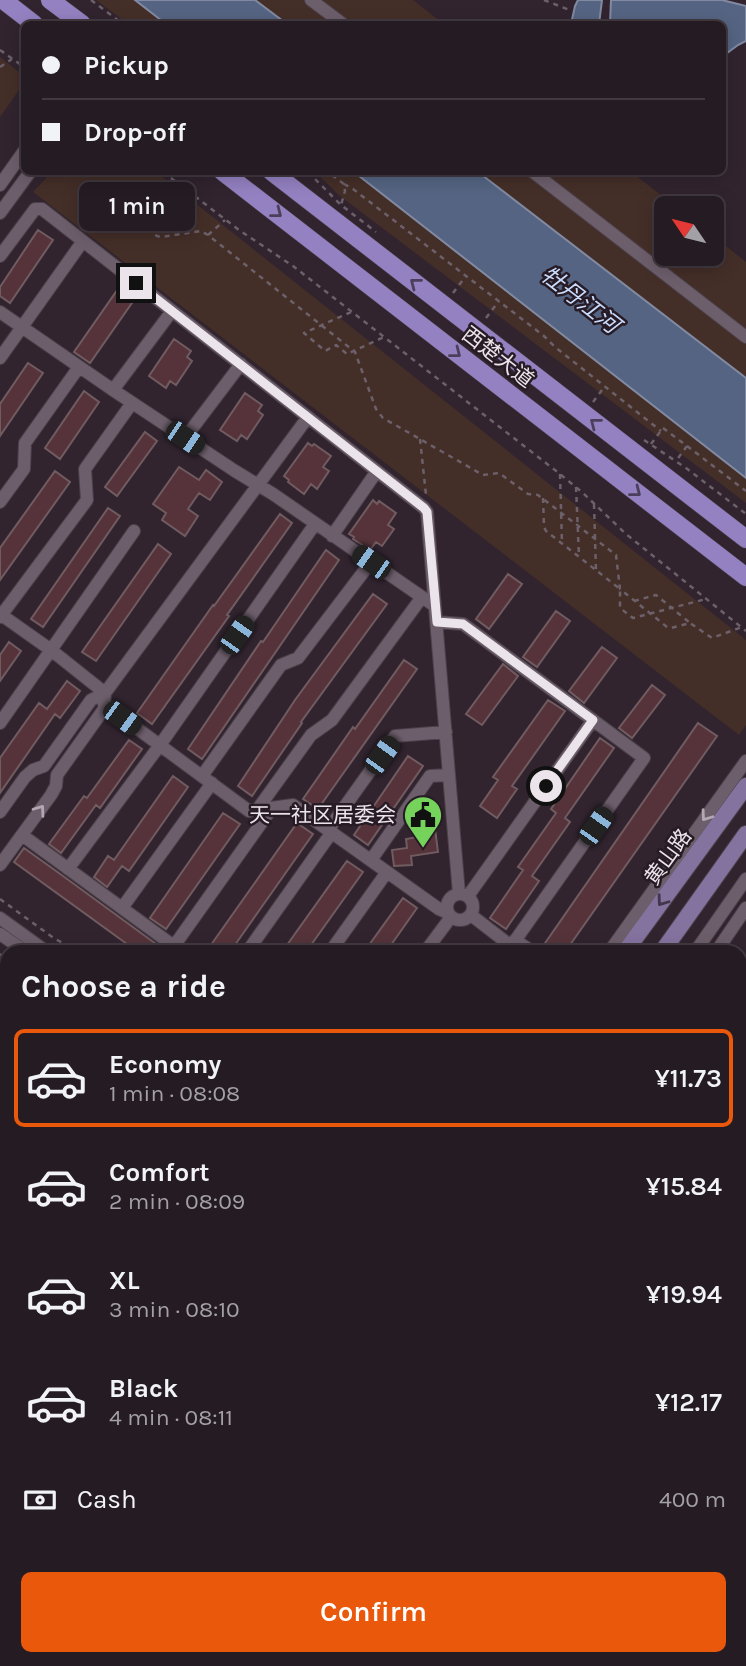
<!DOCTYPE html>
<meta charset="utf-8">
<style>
body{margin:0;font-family:Karla,"Noto Sans SC",sans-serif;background:#2d242b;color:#f1f3f6;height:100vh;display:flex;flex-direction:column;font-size:26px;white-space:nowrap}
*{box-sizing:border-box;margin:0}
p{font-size:23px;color:#a3a1a6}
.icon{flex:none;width:38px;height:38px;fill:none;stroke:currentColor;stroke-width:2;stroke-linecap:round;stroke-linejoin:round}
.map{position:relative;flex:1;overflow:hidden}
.side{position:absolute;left:0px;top:945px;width:747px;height:721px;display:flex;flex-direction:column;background:#251b23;border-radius:21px 21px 0 0;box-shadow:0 4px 18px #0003,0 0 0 2px #423941}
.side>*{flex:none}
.guide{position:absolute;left:21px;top:21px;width:705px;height:154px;border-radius:10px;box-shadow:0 4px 18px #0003,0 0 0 2px #423941;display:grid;align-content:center;height:154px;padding:0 21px;background:#251b23}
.needle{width:46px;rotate:305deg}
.buttons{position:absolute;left:654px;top:196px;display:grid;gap:14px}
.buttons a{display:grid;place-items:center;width:70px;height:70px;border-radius:10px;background:#251b23;box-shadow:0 4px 18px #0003,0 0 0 2px #423941;font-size:35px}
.end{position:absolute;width:32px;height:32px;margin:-16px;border:9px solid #ece4eb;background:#111;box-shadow:0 0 0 4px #111}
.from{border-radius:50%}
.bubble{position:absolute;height:49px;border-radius:10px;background:#251b23;box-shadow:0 4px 18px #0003,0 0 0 2px #423941;font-size:23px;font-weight:600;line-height:49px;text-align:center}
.car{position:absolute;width:21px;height:42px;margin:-21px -10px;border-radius:9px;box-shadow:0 0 5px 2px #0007;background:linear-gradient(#222 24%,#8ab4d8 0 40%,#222 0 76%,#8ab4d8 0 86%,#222 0)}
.guide b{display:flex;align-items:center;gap:24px;height:66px;font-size:26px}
.guide b+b{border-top:2px solid #423941}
.guide i{width:18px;height:18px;background:#f1f3f6}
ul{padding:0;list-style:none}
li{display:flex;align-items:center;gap:21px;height:98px;margin:0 14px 10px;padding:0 7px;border:4px solid transparent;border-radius:10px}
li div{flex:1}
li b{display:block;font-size:26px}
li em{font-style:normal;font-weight:600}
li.selected{border-color:#ea580c}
li>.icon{width:63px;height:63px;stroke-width:1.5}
h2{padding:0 21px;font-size:32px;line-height:84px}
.pay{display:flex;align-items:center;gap:18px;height:77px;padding:0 21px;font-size:26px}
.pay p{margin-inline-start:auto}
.primary-button{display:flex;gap:14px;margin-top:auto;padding:14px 21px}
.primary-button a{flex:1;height:80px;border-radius:10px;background:#ea580c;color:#fff;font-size:28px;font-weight:600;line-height:80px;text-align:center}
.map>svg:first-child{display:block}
.green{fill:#442e28}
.water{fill:#546482;stroke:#828aa2;stroke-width:2}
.building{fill:#56333b;stroke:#705c60;stroke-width:2}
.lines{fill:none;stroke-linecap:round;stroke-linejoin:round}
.minor-casing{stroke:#4b414a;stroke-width:14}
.major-casing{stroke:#4b414a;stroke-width:18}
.highway-casing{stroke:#4b414a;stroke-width:19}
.path{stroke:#6c606a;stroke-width:2.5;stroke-dasharray:5 5;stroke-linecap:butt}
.minor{stroke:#6d5e6b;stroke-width:12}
.major{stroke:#84739f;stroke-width:16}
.highway{stroke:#9381c1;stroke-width:18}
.oneway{stroke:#4d3f5c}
.oneway2{stroke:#b3a8b1}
.oneway3{stroke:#43354a}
.route{stroke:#ece4eb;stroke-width:9}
.labels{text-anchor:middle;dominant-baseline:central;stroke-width:5;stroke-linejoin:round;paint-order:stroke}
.street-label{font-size:21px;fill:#ece4eb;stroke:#271b25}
.poi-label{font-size:21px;fill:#ece4eb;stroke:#271b25;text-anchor:end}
.water-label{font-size:23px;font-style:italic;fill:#cadcfd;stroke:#271b25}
</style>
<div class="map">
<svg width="746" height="1666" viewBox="0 0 746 1666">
<rect width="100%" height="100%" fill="#31242f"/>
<path class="green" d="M 96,0 L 413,0 L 444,24 L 128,24 Z
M 0,57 L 24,76 L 24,83 L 0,117 Z
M 52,172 L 156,172 L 746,640 L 746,725 L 739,735 L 33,192 Z
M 315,172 L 631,172 L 678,208 L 667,208 L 667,254 L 712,254 L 712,235 L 746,262 L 746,503 L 340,196 Z
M 0,980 L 7,985 L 7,1210 L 0,1205 Z
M 392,1659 L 540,1659 L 535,1666 L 528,1666 L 522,1662 L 520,1666 L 387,1666 Z"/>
<path class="water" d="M 135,0 L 255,0 L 287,24 L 166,24 Z
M 578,0 L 602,0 L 599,24 L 571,24 L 575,6 Z
M 611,0 L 722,0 L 746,6 L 746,41 L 738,45 L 723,56 L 723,24 L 610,24 Z
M 354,172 L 478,172 L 746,378 L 746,478 Z"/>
<path class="building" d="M 38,230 L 53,240 L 10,303 L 0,296 L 0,287 Z
M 118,289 L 134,300 L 90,363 L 74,352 Z
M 174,339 L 191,351 L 187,357 L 192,361 L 176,385 L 170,381 L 166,388 L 149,376 Z
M 28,363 L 43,373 L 0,436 L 0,404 Z
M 84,391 L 99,402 L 60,459 L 45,448 Z
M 245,393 L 262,405 L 258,411 L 263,415 L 247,439 L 241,435 L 237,441 L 220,430 Z
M 145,432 L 157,441 L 117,496 L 105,487 Z
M 308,443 L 312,446 L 314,444 L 331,456 L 323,467 L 329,471 L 317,489 L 311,484 L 304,494 L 288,482 L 289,480 L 284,476 Z
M 179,467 L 199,480 L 206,470 L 222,482 L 210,500 L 199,493 L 188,509 L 198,516 L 185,536 L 162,520 L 166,513 L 153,504 Z
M 55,471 L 70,482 L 0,580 L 0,548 Z
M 373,500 L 377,504 L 379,501 L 396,513 L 388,525 L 394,529 L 382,546 L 376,542 L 370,550 L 353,539 L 354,537 L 349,534 Z
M 108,508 L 120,516 L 43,627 L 31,619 Z
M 280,514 L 292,523 L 227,615 L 229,616 L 152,724 L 137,713 L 213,605 L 214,606 Z
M 158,544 L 171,554 L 96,661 L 82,652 Z
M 326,550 L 339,560 L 202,759 L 188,749 L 261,641 L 263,642 Z
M 508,574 L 522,584 L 489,629 L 476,619 Z
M 373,594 L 387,604 L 301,722 L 302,723 L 252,796 L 238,786 L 295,700 Z
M 556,611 L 570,621 L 537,667 L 523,657 Z
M 9,642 L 21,651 L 0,681 L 0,655 Z
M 602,647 L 617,658 L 584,703 L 569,691 Z
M 404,660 L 417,669 L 318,809 L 303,799 L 353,727 L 355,729 Z
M 503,664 L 518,676 L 482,725 L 466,714 Z
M 67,681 L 80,691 L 60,718 L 55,714 L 0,793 L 0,758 L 39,703 L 47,709 Z
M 652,685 L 665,695 L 632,738 L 619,728 Z
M 548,700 L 565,711 L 512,786 L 517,789 L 497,818 L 480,806 L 498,780 L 493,777 Z
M 698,723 L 717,736 L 565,952 L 542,952 L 541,949 Z
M 600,738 L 614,748 L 565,818 L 570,822 L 532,876 L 539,881 L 506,929 L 490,918 L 523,870 L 518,867 L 556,813 L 551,809 Z
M 129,740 L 142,749 L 100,808 L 96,805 L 61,853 L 49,844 L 84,796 L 87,798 Z
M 408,756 L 423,766 L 368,845 L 354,835 Z
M 173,776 L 188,787 L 129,871 L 122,866 L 107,887 L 94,877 L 108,856 L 114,860 Z
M 223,813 L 240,824 L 166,929 L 150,918 Z
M 434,821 L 438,852 L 411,856 L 412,865 L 394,866 L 392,850 L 407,848 L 406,839 L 424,836 L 423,823 Z
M 297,823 L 313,834 L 230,952 L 206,952 Z
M 24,848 L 63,876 L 167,952 L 138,952 L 14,862 Z
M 347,861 L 363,872 L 306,952 L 282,952 Z
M 403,898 L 417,908 L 386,952 L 364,952 Z"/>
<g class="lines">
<g class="minor-casing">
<path id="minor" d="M 311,0 L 343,24
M 533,172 L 746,337
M 0,185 L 24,151
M 0,213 L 30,172
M 0,256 L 35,209 L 42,209 L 424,508 L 427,512 L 459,894
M 0,312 L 113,390 L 235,471 L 273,494 L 435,606
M 0,358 L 83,241
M 113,390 L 172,311
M 185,438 L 241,364
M 0,502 L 24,469 L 25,443 L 79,367
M 332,536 L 377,471
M 0,614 L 51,650 L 105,693 L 308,417
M 0,617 L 87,500 L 85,469 L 132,403
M 437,622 L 463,624 L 644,758 L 507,952
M 104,704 L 249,811 L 293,805 L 439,909 L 448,913
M 0,723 L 134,531
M 202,776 L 281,665 L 298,658 L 371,562
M 257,810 L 311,735 L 332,720 L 422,597
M 0,812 L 25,777 L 33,770 L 44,766 L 91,700 L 105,693 L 104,709 L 57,775 L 56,786 L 51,795 L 0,865
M 328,830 L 395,736 L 446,732
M 22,835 L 182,952
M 371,860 L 430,776 L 449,775
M 68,869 L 160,745 L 315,524
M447 907a13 13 0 1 1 26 0a13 13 0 1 1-26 0Z
M 468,896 L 593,720
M 122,908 L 212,783
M 471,915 L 511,946
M 0,918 L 47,952
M 0,934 L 26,952
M 515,940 L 533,952
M 174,946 L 272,808
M 247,952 L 332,832
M 330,952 L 387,872
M 425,952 L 451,917
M 609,952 L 746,761
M 695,952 L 746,879
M 716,952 L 746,908
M 740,1206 L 746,1206
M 0,1275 L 7,1280
M 740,1347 L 746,1338
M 0,1460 L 7,1465
M 0,1544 L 7,1550
M 0,1607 L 7,1603
M 165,1659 L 175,1666
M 205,1659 L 215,1666
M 248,1659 L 258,1666
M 735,1659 L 745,1666
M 28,1666 L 33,1659
M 101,1666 L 106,1659
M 382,1666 L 387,1659
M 542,1666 L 547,1659
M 676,1666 L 681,1659"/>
</g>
<g class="major-casing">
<path id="major" d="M 625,952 L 746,786
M 662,952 L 746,834
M 118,1666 L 123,1659
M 154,1666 L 159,1659"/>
</g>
<g class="highway-casing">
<path id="highway" d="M 3,0 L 34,24
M 50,0 L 82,24
M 223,172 L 746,577
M 272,172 L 746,539"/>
</g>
<path class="path" d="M 91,0 L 123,24
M 544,0 L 572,11
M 0,50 L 24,67
M 0,67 L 12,59
M 118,172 L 119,203 L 120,207 L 157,236 L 161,237 L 201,231 L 208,235 L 355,352 L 376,409 L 383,418 L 483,475 L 499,473 L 528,494 L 538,495 L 616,555 L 620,589 L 667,627 L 671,628 L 690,623 L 712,638 L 742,627
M 163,172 L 239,230 L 293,266 L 560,474 L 583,493 L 626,534 L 746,631
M 308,172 L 341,205 L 376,232
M 312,173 L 332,175 L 344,184 L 345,191 L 341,205
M 344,184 L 353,189 L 544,336 L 555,347 L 661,431
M 208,235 L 225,220
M 453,293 L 466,276
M 351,312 L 304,333 L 325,351 L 336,345 L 347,354 L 384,337
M 486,318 L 499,301
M 593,402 L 605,386
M 420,439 L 426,495
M 644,440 L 686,468 L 746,514
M 651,444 L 663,428 L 687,446 L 676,461
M 687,446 L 746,491
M 560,474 L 562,544
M 576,487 L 579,557
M 543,498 L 544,527 L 546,531 L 620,589 L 620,608 L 633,618 L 706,599
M 594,504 L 596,571
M 634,601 L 656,595 L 690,623
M 0,899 L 55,939 L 81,952
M 0,954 L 7,961
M 743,972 L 746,974
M 740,1151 L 746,1155
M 0,1213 L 7,1218
M 740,1278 L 746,1279
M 740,1428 L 746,1432
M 740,1450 L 746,1454"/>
<use href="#minor" class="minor"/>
<use href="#major" class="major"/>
<use href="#highway" class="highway"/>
</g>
<defs><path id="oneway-chevron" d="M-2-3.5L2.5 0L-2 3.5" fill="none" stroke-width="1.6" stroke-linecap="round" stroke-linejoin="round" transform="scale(1.75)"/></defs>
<g class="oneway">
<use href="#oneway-chevron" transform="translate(277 213) rotate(38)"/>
<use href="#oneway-chevron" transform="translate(415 283) rotate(-142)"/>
<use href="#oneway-chevron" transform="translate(456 353) rotate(38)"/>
<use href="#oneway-chevron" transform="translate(595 423) rotate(-142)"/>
<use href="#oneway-chevron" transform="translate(636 492) rotate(38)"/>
</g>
<g class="oneway2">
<use href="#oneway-chevron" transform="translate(40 810) rotate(-54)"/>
<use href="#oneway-chevron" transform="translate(706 816) rotate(126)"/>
</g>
<use class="oneway3" href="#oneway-chevron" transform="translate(662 901) rotate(126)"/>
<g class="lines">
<path class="route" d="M 136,283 L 424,508 L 427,512 L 437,622 L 463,624 L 593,720 L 546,786"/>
</g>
<defs>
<g id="civic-pin" transform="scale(2.0125)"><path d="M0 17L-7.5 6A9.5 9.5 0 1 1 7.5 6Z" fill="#75d25b" stroke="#271b25"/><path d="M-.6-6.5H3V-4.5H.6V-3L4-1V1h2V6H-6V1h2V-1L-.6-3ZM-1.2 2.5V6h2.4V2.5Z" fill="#111"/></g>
</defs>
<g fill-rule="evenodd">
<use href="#civic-pin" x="423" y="815"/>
</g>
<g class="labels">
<g class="street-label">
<text transform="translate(498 357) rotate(38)">西楚大道</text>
<text transform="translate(668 857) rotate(-54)">黄山路</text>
</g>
<g class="poi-label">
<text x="396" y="815">天一社区居委会</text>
</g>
<g class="water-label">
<text transform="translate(580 300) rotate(38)">牡丹江河</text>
</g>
</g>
</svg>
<div class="buttons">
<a><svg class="needle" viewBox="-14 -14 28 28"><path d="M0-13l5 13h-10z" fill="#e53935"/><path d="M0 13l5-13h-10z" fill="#a3a1a6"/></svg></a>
</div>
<i class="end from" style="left:546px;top:786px"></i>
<i class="end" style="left:136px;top:283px"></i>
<div class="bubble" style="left:79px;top:182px;width:116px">1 min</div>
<i class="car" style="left:185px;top:438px;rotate:124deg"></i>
<i class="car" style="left:371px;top:562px;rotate:305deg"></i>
<i class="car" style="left:237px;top:635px;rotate:35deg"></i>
<i class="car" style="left:122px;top:718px;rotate:126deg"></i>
<i class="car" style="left:382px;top:755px;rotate:36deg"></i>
<i class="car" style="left:596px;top:826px;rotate:35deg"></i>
<div class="guide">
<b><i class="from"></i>Pickup</b>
<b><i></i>Drop-off</b>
</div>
<section class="side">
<h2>Choose a ride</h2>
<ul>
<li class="selected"><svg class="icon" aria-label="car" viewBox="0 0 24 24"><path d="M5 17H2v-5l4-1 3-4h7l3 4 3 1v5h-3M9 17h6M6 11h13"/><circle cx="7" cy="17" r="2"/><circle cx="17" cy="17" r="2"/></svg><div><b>Economy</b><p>1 min · 08:08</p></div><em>¥11.73</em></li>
<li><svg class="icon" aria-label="car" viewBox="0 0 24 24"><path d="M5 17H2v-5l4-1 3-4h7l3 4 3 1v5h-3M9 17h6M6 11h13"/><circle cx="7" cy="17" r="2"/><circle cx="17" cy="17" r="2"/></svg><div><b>Comfort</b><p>2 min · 08:09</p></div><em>¥15.84</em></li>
<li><svg class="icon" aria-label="car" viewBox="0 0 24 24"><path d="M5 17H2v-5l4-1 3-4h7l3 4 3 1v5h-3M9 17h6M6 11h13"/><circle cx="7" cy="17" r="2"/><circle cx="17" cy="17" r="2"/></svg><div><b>XL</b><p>3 min · 08:10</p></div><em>¥19.94</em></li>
<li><svg class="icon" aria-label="car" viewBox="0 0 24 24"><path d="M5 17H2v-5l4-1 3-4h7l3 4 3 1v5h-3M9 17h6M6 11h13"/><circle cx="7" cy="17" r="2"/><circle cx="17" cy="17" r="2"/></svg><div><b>Black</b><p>4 min · 08:11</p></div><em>¥12.17</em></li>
</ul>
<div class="pay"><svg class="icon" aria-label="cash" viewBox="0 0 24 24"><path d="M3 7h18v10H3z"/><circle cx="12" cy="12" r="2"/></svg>Cash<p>400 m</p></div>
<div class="primary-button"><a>Confirm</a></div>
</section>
</div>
